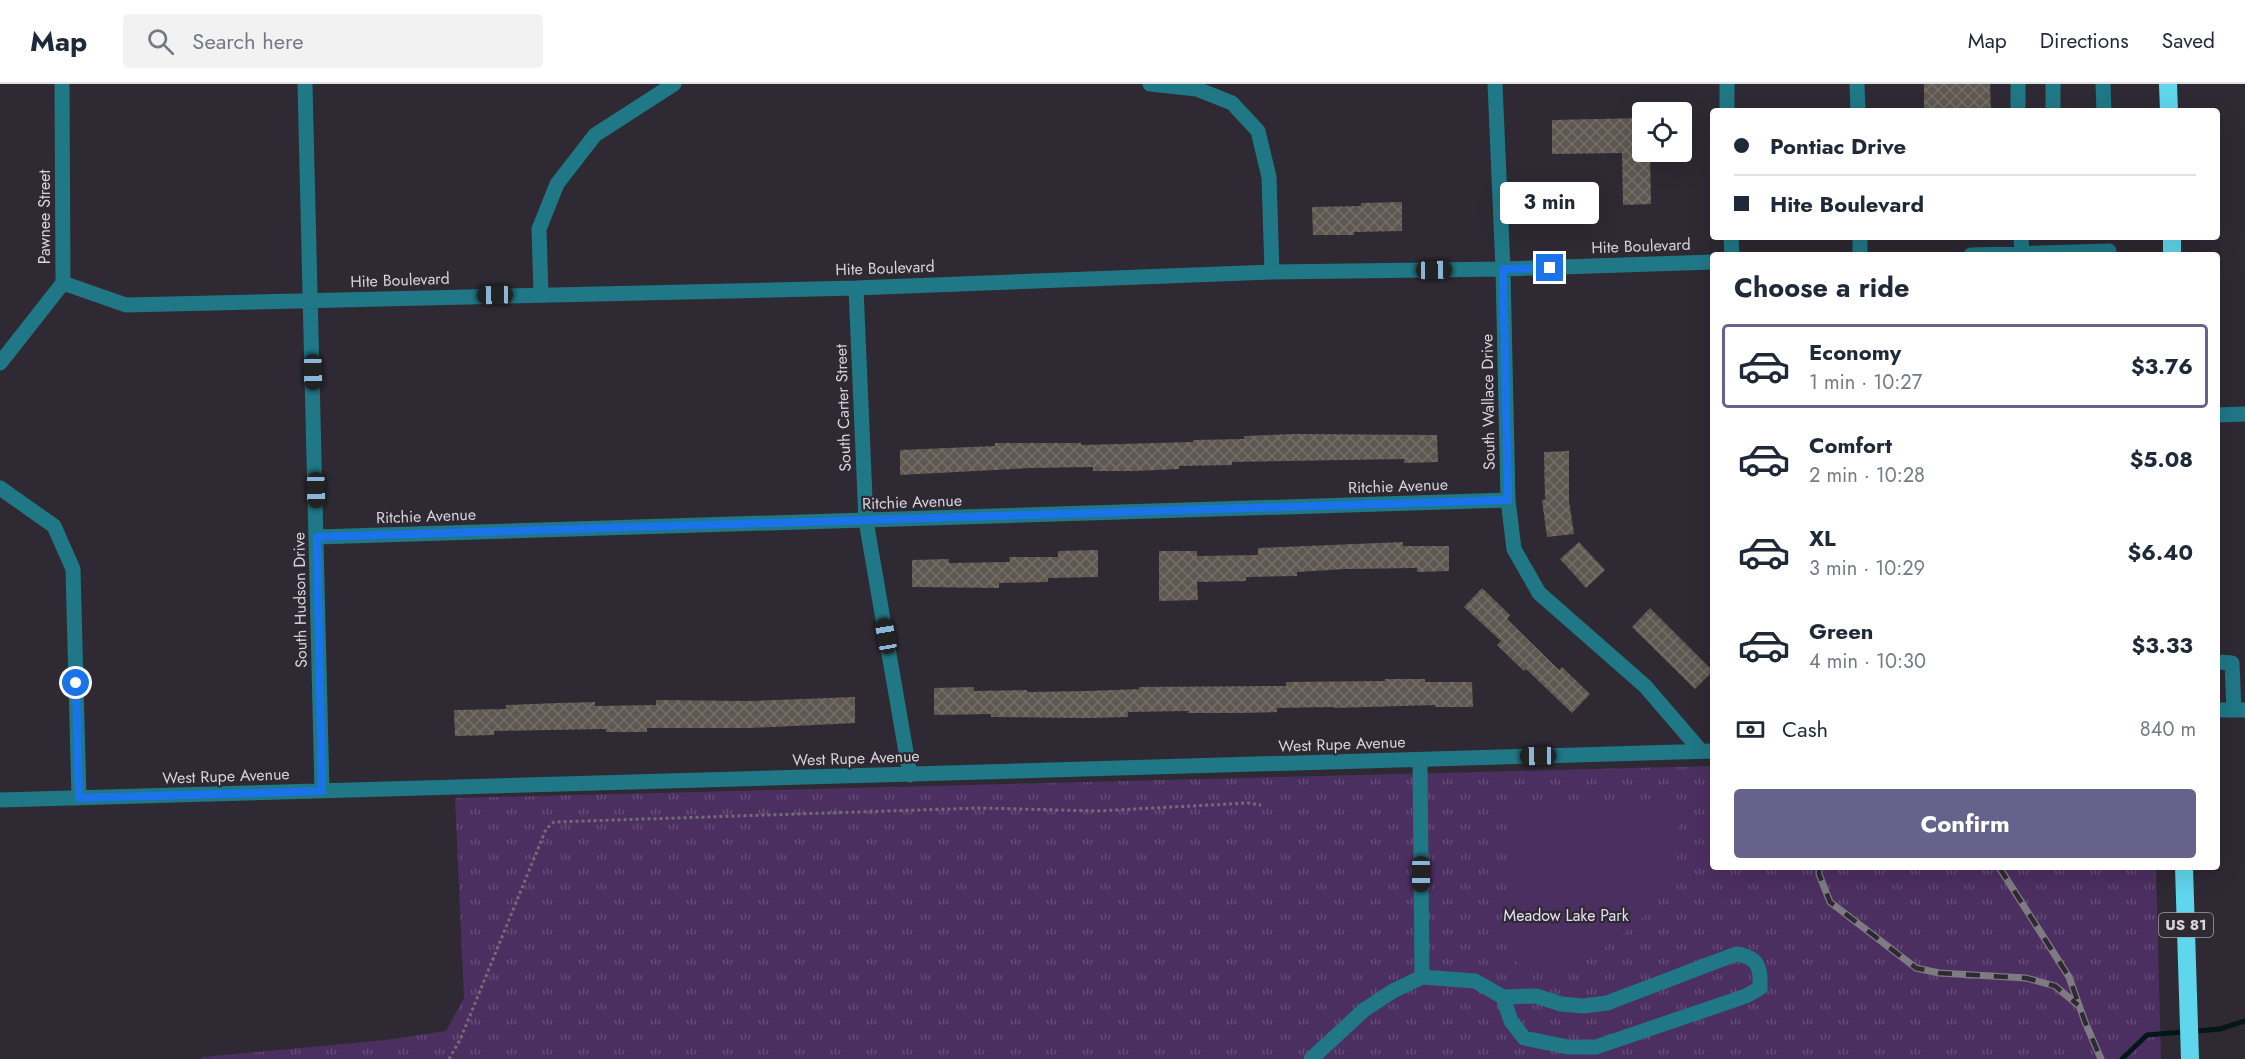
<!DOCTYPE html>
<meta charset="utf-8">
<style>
body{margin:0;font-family:Jost,sans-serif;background:#f2f2f3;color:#1f2937;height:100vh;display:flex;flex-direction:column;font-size:22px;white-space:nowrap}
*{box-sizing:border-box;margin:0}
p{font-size:20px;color:#747a83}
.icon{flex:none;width:33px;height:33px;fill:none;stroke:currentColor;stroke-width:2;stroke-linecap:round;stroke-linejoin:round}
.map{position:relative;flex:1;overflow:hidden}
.details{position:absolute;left:1710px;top:168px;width:510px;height:618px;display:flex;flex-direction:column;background:#fff;border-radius:6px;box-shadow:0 6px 24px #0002}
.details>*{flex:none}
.banner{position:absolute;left:1710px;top:24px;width:510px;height:132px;border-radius:6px;box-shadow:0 6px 24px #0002;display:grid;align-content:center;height:132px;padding:0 24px;background:#fff}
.tools{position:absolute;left:1632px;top:18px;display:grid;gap:12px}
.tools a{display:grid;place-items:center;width:60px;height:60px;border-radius:6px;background:#fff;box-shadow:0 6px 24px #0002;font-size:30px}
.end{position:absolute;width:27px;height:27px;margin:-14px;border:8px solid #1a73e8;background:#fff;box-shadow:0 0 0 3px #fff}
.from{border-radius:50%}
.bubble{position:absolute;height:42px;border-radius:6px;background:#fff;box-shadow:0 6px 24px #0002;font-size:20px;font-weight:700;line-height:42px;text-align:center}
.car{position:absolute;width:18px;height:36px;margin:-18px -9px;border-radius:8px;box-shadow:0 0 4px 2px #0007;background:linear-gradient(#222 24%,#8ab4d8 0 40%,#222 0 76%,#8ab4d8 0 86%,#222 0)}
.banner b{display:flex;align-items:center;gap:21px;height:57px;font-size:22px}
.banner b+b{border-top:2px solid #e0e1e3}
.banner i{width:15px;height:15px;background:#1f2937}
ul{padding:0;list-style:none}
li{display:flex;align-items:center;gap:18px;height:84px;margin:0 12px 9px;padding:0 12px;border:3px solid transparent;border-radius:6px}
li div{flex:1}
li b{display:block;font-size:22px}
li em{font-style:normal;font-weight:700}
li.current{border-color:#67628c}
li>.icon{width:54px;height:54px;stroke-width:1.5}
h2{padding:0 24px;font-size:27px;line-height:72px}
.pay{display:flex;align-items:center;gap:15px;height:66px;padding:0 24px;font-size:22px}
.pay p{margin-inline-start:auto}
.button{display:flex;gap:12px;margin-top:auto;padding:12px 24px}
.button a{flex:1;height:69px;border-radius:6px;background:#67628c;color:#fff;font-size:24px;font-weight:700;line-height:69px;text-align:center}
header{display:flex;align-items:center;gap:36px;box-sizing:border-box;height:84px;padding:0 30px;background:#fff;border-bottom:2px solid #e0e1e3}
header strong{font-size:28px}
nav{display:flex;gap:33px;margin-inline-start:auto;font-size:21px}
.search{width:420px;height:54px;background:#f2f2f3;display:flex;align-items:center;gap:15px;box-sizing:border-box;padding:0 21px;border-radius:6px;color:#747a83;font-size:22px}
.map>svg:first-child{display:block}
.park{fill:url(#park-tufts)}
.garden{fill:#4c2f61}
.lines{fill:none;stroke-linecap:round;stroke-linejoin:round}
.stream{stroke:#051619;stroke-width:5}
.building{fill:url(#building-cross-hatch)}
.path{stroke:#716d75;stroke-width:3;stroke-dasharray:3 3;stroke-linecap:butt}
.minor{stroke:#207786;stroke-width:15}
.highway{stroke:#60d6ec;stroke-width:18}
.rail-casing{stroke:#7f7b82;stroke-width:7}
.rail{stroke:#2e2932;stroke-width:4.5;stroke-dasharray:14;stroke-linecap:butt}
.route{stroke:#1a73e8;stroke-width:8}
.labels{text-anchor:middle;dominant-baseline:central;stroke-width:4.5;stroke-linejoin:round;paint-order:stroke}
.shield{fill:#2e2932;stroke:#a4a1a8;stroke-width:1.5}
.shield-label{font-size:15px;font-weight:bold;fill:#d7d4da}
.street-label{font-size:16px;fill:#d7d4da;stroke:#2e2932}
.park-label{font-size:16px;fill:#e7dcf1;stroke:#2e2932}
</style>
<header>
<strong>Map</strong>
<div class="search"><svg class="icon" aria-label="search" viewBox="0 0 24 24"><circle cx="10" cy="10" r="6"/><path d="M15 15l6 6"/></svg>Search here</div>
<nav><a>Map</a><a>Directions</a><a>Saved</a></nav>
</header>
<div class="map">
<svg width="2245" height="975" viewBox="0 0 2245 975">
<defs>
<pattern id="park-tufts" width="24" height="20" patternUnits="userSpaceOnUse" patternTransform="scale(1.5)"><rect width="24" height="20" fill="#4c2f61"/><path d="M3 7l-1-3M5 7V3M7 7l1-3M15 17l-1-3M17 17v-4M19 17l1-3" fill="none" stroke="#654c77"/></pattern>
<pattern id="building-cross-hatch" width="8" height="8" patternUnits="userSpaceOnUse" patternTransform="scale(1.5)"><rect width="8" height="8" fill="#5f5850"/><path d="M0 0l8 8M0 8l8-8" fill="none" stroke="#756f69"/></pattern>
</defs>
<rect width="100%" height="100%" fill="#2e2932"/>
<path class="park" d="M 1713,682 L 1713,783 L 2156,783 L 2161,975 L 202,975 L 202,973 L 386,956 L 446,947 L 464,914 L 455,714 Z"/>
<path class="garden" d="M 1678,715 L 1678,749 L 1668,793 L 1647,830 L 1613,858 L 1583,878 L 1533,888 L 1515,877 L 1509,744 L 1510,728 L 1518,721 L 1530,718 Z"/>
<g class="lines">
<path class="stream" d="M 2122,975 L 2147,951 L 2220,945 L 2245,937"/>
</g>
<path class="building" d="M 1924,0 L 1990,0 L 1991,27 L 1924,27 Z
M 1642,34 L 1642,68 L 1650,68 L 1651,120 L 1623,121 L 1622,69 L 1552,70 L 1552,36 Z
M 1402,118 L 1402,147 L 1354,148 L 1354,151 L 1313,151 L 1312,123 L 1361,122 L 1361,119 Z
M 1294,350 L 1437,351 L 1438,378 L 1404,379 L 1404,375 L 1285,377 L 1232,378 L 1232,381 L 1179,382 L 1179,385 L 1134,387 L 1093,387 L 1093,383 L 1031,384 L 900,391 L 900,366 L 995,362 L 995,359 L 1081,359 L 1081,361 L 1193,358 L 1193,356 L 1244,355 L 1244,352 Z
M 1569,367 L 1569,417 L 1574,450 L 1547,453 L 1542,416 L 1545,416 L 1544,368 Z
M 1403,458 L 1403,462 L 1449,462 L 1449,487 L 1417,488 L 1417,484 L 1346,485 L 1297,488 L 1297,492 L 1246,493 L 1246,497 L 1197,498 L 1198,516 L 1159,517 L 1159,467 L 1197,467 L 1197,472 L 1258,471 L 1258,464 Z
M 1579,458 L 1605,486 L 1586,504 L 1560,475 Z
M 1098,466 L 1098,493 L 1048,494 L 1048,498 L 999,499 L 999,504 L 912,503 L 912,476 L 949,475 L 949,479 L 1010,478 L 1009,473 L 1058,473 L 1058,467 Z
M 1482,504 L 1510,531 L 1507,535 L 1559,586 L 1562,583 L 1590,610 L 1572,629 L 1526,585 L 1524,587 L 1497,561 L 1501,557 L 1464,523 Z
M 1650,524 L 1713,587 L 1695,605 L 1632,543 Z
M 1385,595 L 1425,595 L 1425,598 L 1472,598 L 1473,623 L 1435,623 L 1435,621 L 1334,624 L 1334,623 L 1277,624 L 1277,628 L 1237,629 L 1188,629 L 1188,627 L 1128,628 L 1128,633 L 1089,634 L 991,633 L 991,630 L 934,631 L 934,604 L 974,603 L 974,607 L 1027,606 L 1027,608 L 1088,607 L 1139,605 L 1139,603 L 1286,602 L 1286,598 L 1385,597 Z
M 855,613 L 855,639 L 749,644 L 647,644 L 647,648 L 606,648 L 606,645 L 494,647 L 494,651 L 455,652 L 454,626 L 506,625 L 506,621 L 557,619 L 595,618 L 595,622 L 656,621 L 656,616 L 749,617 Z"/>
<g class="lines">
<path class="path" d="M 449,975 L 460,956 L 546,745 L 554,738 L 980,724 L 1097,727 L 1248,719 L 1261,721"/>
<path class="minor" d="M 305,0 L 322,707
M 1150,0 L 1197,5 L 1232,19 L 1258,47 L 1269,93 L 1272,188
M 1495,0 L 1503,185 L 1508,416 L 1514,465 L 1539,509 L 1645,602 L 1701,667
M 1727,0 L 1727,27
M 1857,0 L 1858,27
M 2018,0 L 2018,27
M 2053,0 L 2053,27
M 2103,0 L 2104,27
M 1731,153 L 1732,171
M 1860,153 L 1860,171
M 2021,153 L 2022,170
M 1971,171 L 2109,167
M 63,199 L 126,221 L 856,204 L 1272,188 L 1503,185 L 1713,178
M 856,204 L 866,437 L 910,691
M 541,210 L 539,145 L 557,100 L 595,51 L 674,0
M 0,279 L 63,199 L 62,0
M 2217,331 L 2245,330
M 0,404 L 54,442 L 73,485 L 79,714
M 317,453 L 1508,416
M 2217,578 L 2232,579 L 2234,626
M 2217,626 L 2245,626
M 0,716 L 1713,667
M 1736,870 C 1758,873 1761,883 1760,904 L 1746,912 L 1596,963 L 1568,963 L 1524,954 L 1511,937 L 1503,913 L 1536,912 L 1561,920 L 1583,922 L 1607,919 Z
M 1422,893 L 1475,897 L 1503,913
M 1311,975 L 1364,926 L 1393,907 L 1422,893 L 1420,676"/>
<path class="highway" d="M 2168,0 L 2169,27
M 2172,153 L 2172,171
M 2184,783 L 2190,975"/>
<g class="rail-casing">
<path id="rail" d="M 1819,783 L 1819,790 L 1830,818 L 1916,884 L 1939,889 L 2026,894 L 2055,902 L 2078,921
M 1999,783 L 2069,893 L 2085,938 L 2101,975"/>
</g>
<use href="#rail" class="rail"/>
</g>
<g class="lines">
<path class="route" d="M 76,599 L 79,714 L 322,707 L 317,453 L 1508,416 L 1503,185 L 1550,184"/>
</g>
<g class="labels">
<rect class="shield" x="2159" y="829" width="54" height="24" rx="4.5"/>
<g class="shield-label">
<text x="2186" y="841">US 81</text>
</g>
<g class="street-label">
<text transform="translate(44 133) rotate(-90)">Pawnee Street</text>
<text transform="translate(1641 162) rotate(-2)">Hite Boulevard</text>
<text transform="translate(885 184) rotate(-2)">Hite Boulevard</text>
<text transform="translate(400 196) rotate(-2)">Hite Boulevard</text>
<text transform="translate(1488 318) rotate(-91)">South Wallace Drive</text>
<text transform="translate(843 324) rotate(-92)">South Carter Street</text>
<text transform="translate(1398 402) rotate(-2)">Ritchie Avenue</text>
<text transform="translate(912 418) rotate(-2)">Ritchie Avenue</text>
<text transform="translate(426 432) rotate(-2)">Ritchie Avenue</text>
<text transform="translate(300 516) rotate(-91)">South Hudson Drive</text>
<text transform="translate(1342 660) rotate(-2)">West Rupe Avenue</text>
<text transform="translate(856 674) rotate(-2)">West Rupe Avenue</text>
<text transform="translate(226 692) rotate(-2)">West Rupe Avenue</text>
</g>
<g class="park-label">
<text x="1566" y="831">Meadow Lake Park</text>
</g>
</g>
</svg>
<div class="tools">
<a><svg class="icon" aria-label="locate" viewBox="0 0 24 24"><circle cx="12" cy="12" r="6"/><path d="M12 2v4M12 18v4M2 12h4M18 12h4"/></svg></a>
</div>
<i class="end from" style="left:76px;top:599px"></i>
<i class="end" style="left:1550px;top:184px"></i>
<div class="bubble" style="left:1500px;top:98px;width:99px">3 min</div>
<i class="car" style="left:1434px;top:186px;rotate:89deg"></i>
<i class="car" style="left:495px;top:211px;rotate:269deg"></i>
<i class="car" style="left:313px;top:288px;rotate:179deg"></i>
<i class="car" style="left:316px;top:406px;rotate:179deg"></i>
<i class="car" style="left:886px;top:552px;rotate:350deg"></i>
<i class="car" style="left:1538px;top:672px;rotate:269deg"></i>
<i class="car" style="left:1421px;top:790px;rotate:180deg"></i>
<div class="banner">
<b><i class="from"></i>Pontiac Drive</b>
<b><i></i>Hite Boulevard</b>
</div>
<section class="details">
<h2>Choose a ride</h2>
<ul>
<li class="current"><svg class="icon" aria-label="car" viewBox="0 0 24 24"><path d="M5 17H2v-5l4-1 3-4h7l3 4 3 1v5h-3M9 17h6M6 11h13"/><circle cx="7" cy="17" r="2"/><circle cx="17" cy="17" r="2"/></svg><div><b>Economy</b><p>1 min · 10:27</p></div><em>$3.76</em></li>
<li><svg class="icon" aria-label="car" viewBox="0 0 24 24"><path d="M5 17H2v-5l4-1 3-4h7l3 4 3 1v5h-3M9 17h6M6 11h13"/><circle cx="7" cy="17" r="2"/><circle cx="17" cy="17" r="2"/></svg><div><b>Comfort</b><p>2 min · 10:28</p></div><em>$5.08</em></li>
<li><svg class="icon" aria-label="car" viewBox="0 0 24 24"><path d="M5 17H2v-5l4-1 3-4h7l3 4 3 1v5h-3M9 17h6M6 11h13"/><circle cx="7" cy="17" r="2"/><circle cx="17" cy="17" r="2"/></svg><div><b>XL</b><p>3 min · 10:29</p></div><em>$6.40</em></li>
<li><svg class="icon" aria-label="car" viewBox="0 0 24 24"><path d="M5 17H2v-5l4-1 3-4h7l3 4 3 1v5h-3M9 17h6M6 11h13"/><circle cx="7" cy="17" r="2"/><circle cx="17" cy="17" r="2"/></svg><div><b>Green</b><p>4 min · 10:30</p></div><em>$3.33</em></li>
</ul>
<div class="pay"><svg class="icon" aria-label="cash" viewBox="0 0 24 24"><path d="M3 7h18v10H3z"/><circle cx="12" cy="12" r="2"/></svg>Cash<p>840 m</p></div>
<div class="button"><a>Confirm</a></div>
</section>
</div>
